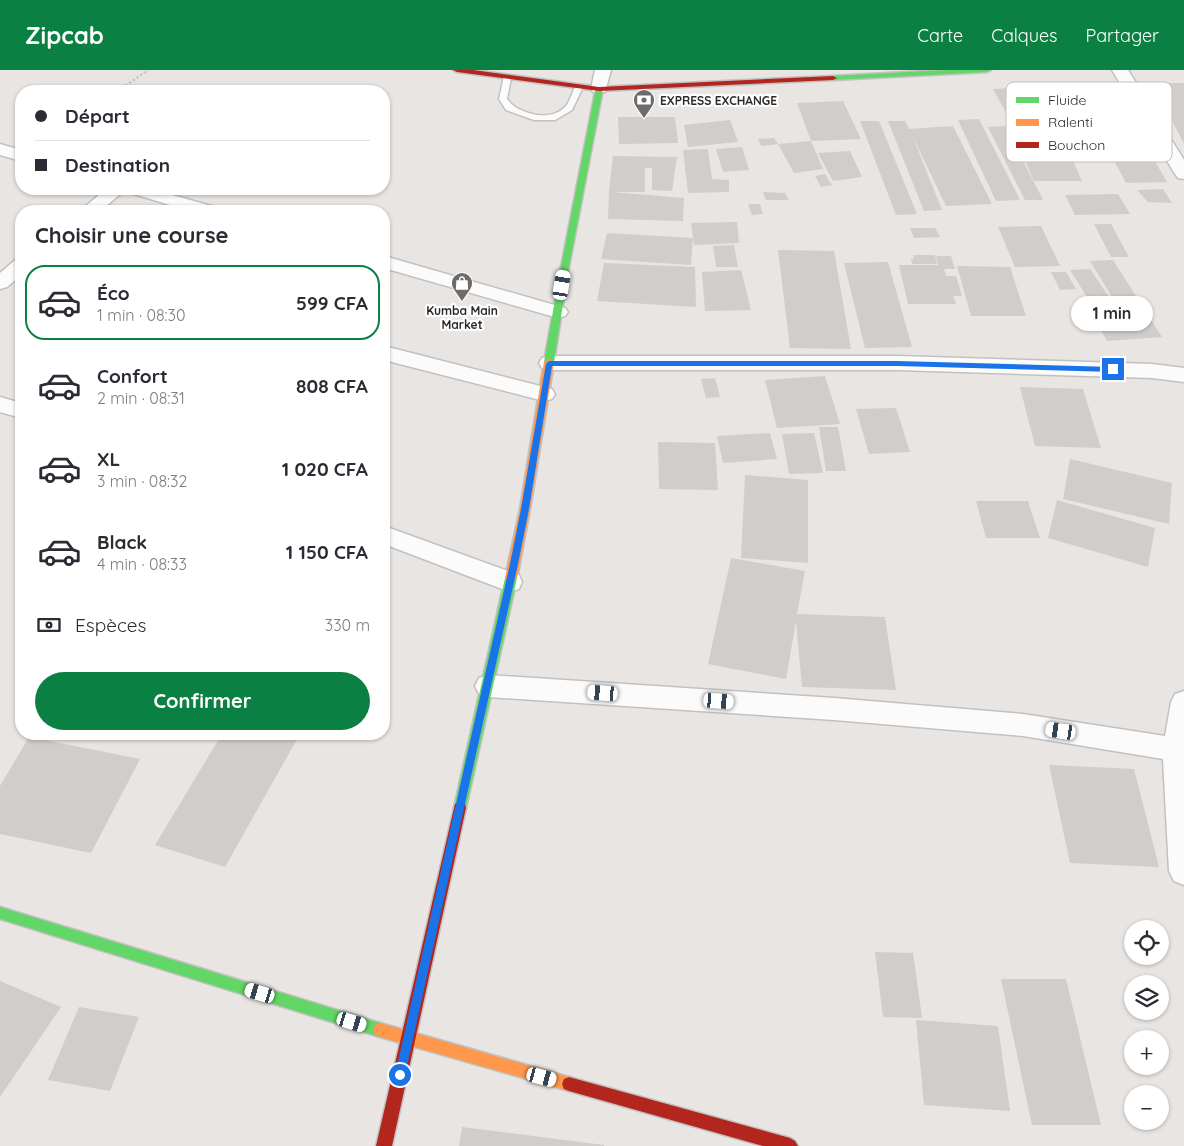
<!DOCTYPE html>
<html lang="fr">
<meta charset="utf-8">
<style>
body{margin:0;font-family:Quicksand,sans-serif;background:#f7f7f7;color:#2b2b33;height:100vh;display:flex;flex-direction:column;font-size:19px;white-space:nowrap}
*{box-sizing:border-box;margin:0}
p{font-size:16px;color:#7c7c81}
.icon{flex:none;width:28px;height:28px;fill:none;stroke:currentColor;stroke-width:2;stroke-linecap:round;stroke-linejoin:round}
.map{position:relative;flex:1;overflow:hidden}
.side{position:absolute;left:15px;top:135px;width:375px;height:535px;display:flex;flex-direction:column;background:#fff;border-radius:20px;box-shadow:0 1px 4px #0004}
.side>*{flex:none}
.top-card{position:absolute;left:15px;top:15px;width:375px;height:110px;border-radius:20px;box-shadow:0 1px 4px #0004;display:grid;align-content:center;height:110px;padding:0 20px;background:#fff}
.buttons{position:absolute;left:1124px;top:850px;display:grid;gap:10px}
.buttons a{display:grid;place-items:center;width:45px;height:45px;border-radius:50%;background:#fff;box-shadow:0 1px 4px #0004;font-size:25px}
.end{position:absolute;width:22px;height:22px;margin:-11px;border:6px solid #1a73e8;background:#fff;box-shadow:0 0 0 2px #fff}
.from{border-radius:50%}
.bubble{position:absolute;height:35px;border-radius:18px;background:#fff;box-shadow:0 1px 4px #0004;font-size:16px;font-weight:700;line-height:35px;text-align:center}
.car{position:absolute;width:15px;height:30px;margin:-15px -8px;border-radius:6px;box-shadow:0 0 4px 1px #0007;background:linear-gradient(#fff 24%,#345 0 40%,#fff 0 76%,#345 0 86%,#fff 0)}
.top-card b{display:flex;align-items:center;gap:18px;height:48px;font-size:19px}
.top-card b+b{border-top:1px solid #e1e1e2}
.top-card i{width:12px;height:12px;background:#2b2b33}
ul{padding:0;list-style:none}
li{display:flex;align-items:center;gap:15px;height:75px;margin:0 10px 8px;padding:0 10px;border:2px solid transparent;border-radius:20px}
li div{flex:1}
li b{display:block;font-size:19px}
li em{font-style:normal;font-weight:700}
li.on{border-color:#0b8043}
li>.icon{width:45px;height:45px;stroke-width:1.5}
h2{padding:0 20px;font-size:22px;line-height:60px}
.pay{display:flex;align-items:center;gap:12px;height:55px;padding:0 20px;font-size:19px}
.pay p{margin-inline-start:auto}
.primary-button{display:flex;gap:10px;margin-top:auto;padding:10px 20px}
.primary-button a{flex:1;height:58px;border-radius:30px;background:#0b8043;color:#fff;font-size:20px;font-weight:700;line-height:58px;text-align:center}
header{display:flex;align-items:center;gap:30px;box-sizing:border-box;height:70px;padding:0 25px;background:#0b8043;color:#fff}
header strong{font-size:24px}
nav{display:flex;gap:28px;margin-inline-start:auto;font-size:18px}
.map>svg:first-child{display:block}
.building{fill:#d0cdcb}
.lines{fill:none;stroke-linecap:round;stroke-linejoin:round}
.lane-casing{stroke:#c2c1c1;stroke-width:3}
.street-casing{stroke:#c2c1c1;stroke-width:3}
.fast-casing{stroke:#c2c1c1;stroke-width:3}
.slow-casing{stroke:#c2c1c1;stroke-width:3}
.jam-casing{stroke:#c2c1c1;stroke-width:3}
.path{stroke:#c6c6c6;stroke-width:2.5;stroke-dasharray:2.5 2;stroke-linecap:butt}
.lane{fill:#fcfbfb;fill-rule:evenodd}
.street{fill:#fcfbfb;fill-rule:evenodd}
.fast{fill:#63d668;fill-rule:evenodd}
.slow{fill:#ff974d;fill-rule:evenodd}
.jam{fill:#b3261e;fill-rule:evenodd}
.route{fill:#1a73e8}
.labels{text-anchor:middle;dominant-baseline:central;stroke-width:4.5;stroke-linejoin:round;paint-order:stroke}
.far-poi-label{font-size:12px;font-weight:bold;fill:#2b2b2b;stroke:#fff;text-anchor:start}
.key{fill:#fff;stroke:#bfbfbf;stroke-width:1}
.key-label{font-size:14px;fill:#2b2b2b}
</style>
<header>
<strong>Zipcab</strong>
<nav><a>Carte</a><a>Calques</a><a>Partager</a></nav>
</header>
<div class="map">
<svg width="1184" height="1076" viewBox="0 0 1184 1076">
<rect width="100%" height="100%" fill="#e8e5e2"/>
<path class="building" d="M 1153,13 L 1184,13 L 1184,74 Z
M 1032,17 L 1059,62 L 1017,63 L 993,19 Z
M 1075,18 L 1112,18 L 1167,112 L 1126,113 Z
M 843,31 L 861,69 L 811,71 L 823,99 L 794,103 L 778,74 L 811,71 L 797,33 Z
M 618,47 L 675,47 L 678,73 L 619,74 Z
M 979,49 L 1020,130 L 996,131 L 958,50 Z
M 730,50 L 738,72 L 688,77 L 684,55 Z
M 860,51 L 879,51 L 917,144 L 896,145 Z
M 888,51 L 905,51 L 909,59 L 953,56 L 992,134 L 946,136 L 912,65 L 942,140 L 924,141 Z
M 1005,56 L 1035,114 L 1043,130 L 1025,130 L 988,57 Z
M 774,68 L 778,74 L 761,76 L 758,69 Z
M 1016,69 L 1063,69 L 1082,111 L 1034,111 Z
M 742,77 L 749,100 L 723,102 L 716,79 Z
M 708,79 L 712,109 L 729,110 L 729,122 L 688,123 L 683,80 Z
M 850,81 L 862,107 L 833,111 L 818,83 Z
M 613,86 L 677,87 L 672,121 L 652,120 L 652,98 L 645,98 L 645,122 L 612,122 L 684,128 L 683,151 L 608,149 L 609,121 Z
M 825,104 L 832,115 L 821,117 L 815,106 Z
M 1163,119 L 1172,133 L 1148,132 L 1137,120 Z
M 763,122 L 785,123 L 789,130 L 766,130 Z
M 1118,124 L 1130,144 L 1075,145 L 1065,125 Z
M 748,134 L 760,134 L 763,144 L 752,145 Z
M 737,152 L 739,173 L 694,175 L 691,153 Z
M 1094,154 L 1111,154 L 1129,187 L 1111,187 Z
M 1041,156 L 1060,196 L 1015,197 L 998,157 Z
M 910,158 L 935,158 L 940,167 L 914,168 Z
M 607,163 L 693,168 L 691,195 L 601,189 Z
M 734,175 L 738,197 L 716,197 L 713,176 Z
M 778,180 L 834,181 L 851,279 L 790,278 Z
M 913,185 L 935,185 L 937,194 L 912,194 L 911,189 L 914,189 Z
M 936,186 L 951,186 L 955,199 L 944,199 L 946,206 L 956,206 L 962,226 L 953,226 L 956,234 L 908,234 L 899,195 L 938,195 Z
M 1113,190 L 1162,267 L 1107,271 L 1088,237 L 1117,235 L 1090,191 Z
M 888,192 L 912,277 L 865,278 L 844,193 Z
M 604,193 L 695,197 L 696,237 L 597,231 Z
M 957,196 L 1010,197 L 1026,246 L 971,246 Z
M 1090,199 L 1111,230 L 1090,232 L 1070,200 Z
M 741,200 L 751,240 L 705,241 L 702,202 Z
M 1051,202 L 1066,202 L 1076,219 L 1060,220 Z
M 825,306 L 840,354 L 777,358 L 765,310 Z
M 715,308 L 720,327 L 706,328 L 701,309 Z
M 1020,317 L 1083,319 L 1101,378 L 1035,376 Z
M 896,338 L 910,382 L 869,384 L 856,339 Z
M 819,357 L 838,357 L 846,401 L 826,401 Z
M 770,363 L 777,389 L 723,393 L 717,366 Z
M 814,363 L 823,403 L 789,404 L 782,364 Z
M 658,372 L 715,373 L 718,420 L 659,419 Z
M 1070,389 L 1172,413 L 1169,454 L 1063,429 Z
M 745,405 L 808,410 L 808,493 L 741,488 Z
M 1057,430 L 1155,458 L 1148,497 L 1048,468 Z
M 976,431 L 1028,431 L 1040,468 L 986,468 Z
M 731,488 L 805,501 L 797,544 L 885,547 L 896,620 L 802,617 L 796,551 L 786,609 L 708,594 Z
M 222,664 L 300,664 L 225,797 L 155,775 Z
M 29,667 L 140,689 L 91,783 L 0,764 L 0,716 Z
M 1049,695 L 1134,699 L 1159,797 L 1070,793 Z
M 875,882 L 913,883 L 922,948 L 883,947 Z
M 1001,909 L 1066,909 L 1101,1055 L 1032,1055 Z
M 0,911 L 61,937 L 0,1027 Z
M 79,937 L 139,947 L 110,1021 L 48,1010 Z
M 916,950 L 998,956 L 1010,1041 L 924,1035 Z
M 462,1057 L 604,1075 L 604,1076 L 459,1076 Z"/>
<g class="lines">
<g class="lane-casing">
<path id="lane" d="M 504,6 L 511,8 L 507,29 C 518,45 551,52 565,37 C 570,32 572,22 576,15 L 583,17 L 572,40 L 555,50 L 534,50 L 506,40 L 499,29 Z"/>
</g>
<g class="street-casing">
<path id="street" d="M 595,0 L 611,0 L 605,22 L 593,22 L 591,19 Z
M 1112,0 L 1128,0 L 1184,90 L 1184,109 L 1178,108 L 1175,104 Z
M 0,74 L 21,80 L 21,91 L 0,85 Z
M 106,119 L 151,119 L 215,137 L 218,141 L 190,141 L 124,121 L 100,141 L 80,141 Z
M 384,186 L 565,238 L 568,242 L 565,246 L 558,248 L 384,198 Z
M 21,189 L 21,205 L 7,217 L 0,219 L 0,203 L 14,191 Z
M 384,276 L 552,319 L 555,324 L 552,329 L 544,331 L 384,290 Z
M 549,286 L 897,286 L 1152,294 L 1184,298 L 1184,312 L 1152,308 L 897,300 L 549,300 L 542,298 L 539,293 L 542,288 Z
M 0,327 L 21,333 L 21,348 L 0,342 Z
M 384,456 L 519,505 L 522,512 L 519,519 L 510,522 L 384,474 Z
M 488,605 L 834,628 L 1023,644 L 1165,666 L 1171,632 L 1175,624 L 1184,621 L 1184,815 L 1174,811 L 1169,801 L 1163,689 L 1023,666 L 834,650 L 488,627 L 479,624 L 475,616 L 479,608 Z"/>
</g>
<g class="fast-casing">
<path id="fast" d="M 945,0 L 991,0 L 987,2 L 833,10 L 829,8 L 833,6 Z
M 596,17 L 603,19 L 568,202 L 554,292 L 549,295 L 544,292 L 560,202 Z
M 511,504 L 517,508 L 466,738 L 465,742 L 460,744 L 455,742 L 454,738 L 505,508 Z
M 0,837 L 380,953 L 385,955 L 387,960 L 385,965 L 380,967 L 0,849 Z"/>
</g>
<g class="slow-casing">
<path id="slow" d="M 549,289 L 554,292 L 530,439 L 517,508 L 511,512 L 505,508 L 520,439 L 544,292 Z
M 380,953 L 569,1007 L 574,1009 L 576,1014 L 574,1019 L 569,1021 L 380,967 L 375,965 L 373,960 L 375,955 Z"/>
</g>
<g class="jam-casing">
<path id="jam" d="M 453,0 L 473,0 L 599,17 L 833,6 L 837,8 L 833,10 L 599,21 L 457,2 Z
M 460,732 L 465,734 L 466,738 L 392,1076 L 376,1076 L 454,738 L 455,734 Z
M 569,1007 L 790,1068 L 795,1071 L 798,1076 L 763,1076 L 569,1021 L 564,1019 L 562,1014 L 564,1009 Z"/>
</g>
<path class="path" d="M 118,21 L 148,0"/>
<use href="#lane" class="lane"/>
<use href="#street" class="street"/>
<use href="#fast" class="fast"/>
<use href="#slow" class="slow"/>
<use href="#jam" class="jam"/>
</g>
<path class="route" d="M 549,291 L 897,291 L 1113,297 L 1116,299 L 1113,302 L 897,296 L 552,296 L 529,439 L 518,494 L 405,1005 L 404,1009 L 400,1010 L 396,1009 L 395,1005 L 510,494 L 521,439 L 546,294 Z"/>
<defs>
<g id="bank-pin" transform="scale(1.125)"><path d="M0 17L-7.5 6A9.5 9.5 0 1 1 7.5 6Z" fill="#6d6c6b" stroke="#fff"/><path d="M-6-4H6V4H-6ZM0-2.3a2.3 2.3 0 1 0 0 4.6a2.3 2.3 0 1 0 0-4.6Z" fill="#fff"/></g>
<g id="shop-pin" transform="scale(1.125)"><path d="M0 17L-7.5 6A9.5 9.5 0 1 1 7.5 6Z" fill="#6d6c6b" stroke="#fff"/><path d="M-5-2.5h2.3a2.7 3.5 0 0 1 5.4 0H5L5.5 6h-11ZM-1.5-2.5h3a1.5 2.3 0 0 0-3 0Z" fill="#fff"/></g>
</defs>
<g fill-rule="evenodd">
<use href="#bank-pin" x="644" y="30"/>
<use href="#shop-pin" x="462" y="213"/>
</g>
<g class="labels">
<g class="far-poi-label">
<text x="660" y="30">EXPRESS EXCHANGE</text>
<text x="462" y="240" text-anchor="middle">Kumba Main<tspan x="462" dy="14">Market</tspan></text>
</g>
</g>
<rect x="1006" y="12" width="166" height="80" rx="8" class="key"/>
<rect x="1016" y="27" width="23" height="6" fill="#63d668"/>
<rect x="1016" y="49" width="23" height="7" fill="#ff974d"/>
<rect x="1016" y="72" width="23" height="6" fill="#b3261e"/>
<g class="key-label">
<text x="1048" y="35">Fluide</text>
<text x="1048" y="57">Ralenti</text>
<text x="1048" y="80">Bouchon</text>
</g>
</svg>
<div class="buttons">
<a><svg class="icon" aria-label="locate" viewBox="0 0 24 24"><circle cx="12" cy="12" r="6"/><path d="M12 2v4M12 18v4M2 12h4M18 12h4"/></svg></a>
<a><svg class="icon" aria-label="layers" viewBox="0 0 24 24"><path d="M12 4l9 5-9 5-9-5zM3 14l9 5 9-5"/></svg></a>
<a>+</a>
<a>−</a>
</div>
<i class="end from" style="left:400px;top:1005px"></i>
<i class="end" style="left:1113px;top:299px"></i>
<div class="bubble" style="left:1071px;top:226px;width:82px">1 min</div>
<i class="car" style="left:562px;top:215px;rotate:9deg"></i>
<i class="car" style="left:603px;top:623px;rotate:274deg"></i>
<i class="car" style="left:719px;top:631px;rotate:94deg"></i>
<i class="car" style="left:1061px;top:661px;rotate:279deg"></i>
<i class="car" style="left:260px;top:923px;rotate:287deg"></i>
<i class="car" style="left:352px;top:952px;rotate:107deg"></i>
<i class="car" style="left:542px;top:1007px;rotate:105deg"></i>
<div class="top-card">
<b><i class="from"></i>Départ</b>
<b><i></i>Destination</b>
</div>
<section class="side">
<h2>Choisir une course</h2>
<ul>
<li class="on"><svg class="icon" aria-label="car" viewBox="0 0 24 24"><path d="M5 17H2v-5l4-1 3-4h7l3 4 3 1v5h-3M9 17h6M6 11h13"/><circle cx="7" cy="17" r="2"/><circle cx="17" cy="17" r="2"/></svg><div><b>Éco</b><p>1 min · 08:30</p></div><em>599 CFA</em></li>
<li><svg class="icon" aria-label="car" viewBox="0 0 24 24"><path d="M5 17H2v-5l4-1 3-4h7l3 4 3 1v5h-3M9 17h6M6 11h13"/><circle cx="7" cy="17" r="2"/><circle cx="17" cy="17" r="2"/></svg><div><b>Confort</b><p>2 min · 08:31</p></div><em>808 CFA</em></li>
<li><svg class="icon" aria-label="car" viewBox="0 0 24 24"><path d="M5 17H2v-5l4-1 3-4h7l3 4 3 1v5h-3M9 17h6M6 11h13"/><circle cx="7" cy="17" r="2"/><circle cx="17" cy="17" r="2"/></svg><div><b>XL</b><p>3 min · 08:32</p></div><em>1 020 CFA</em></li>
<li><svg class="icon" aria-label="car" viewBox="0 0 24 24"><path d="M5 17H2v-5l4-1 3-4h7l3 4 3 1v5h-3M9 17h6M6 11h13"/><circle cx="7" cy="17" r="2"/><circle cx="17" cy="17" r="2"/></svg><div><b>Black</b><p>4 min · 08:33</p></div><em>1 150 CFA</em></li>
</ul>
<div class="pay"><svg class="icon" aria-label="cash" viewBox="0 0 24 24"><path d="M3 7h18v10H3z"/><circle cx="12" cy="12" r="2"/></svg>Espèces<p>330 m</p></div>
<div class="primary-button"><a>Confirmer</a></div>
</section>
</div>
